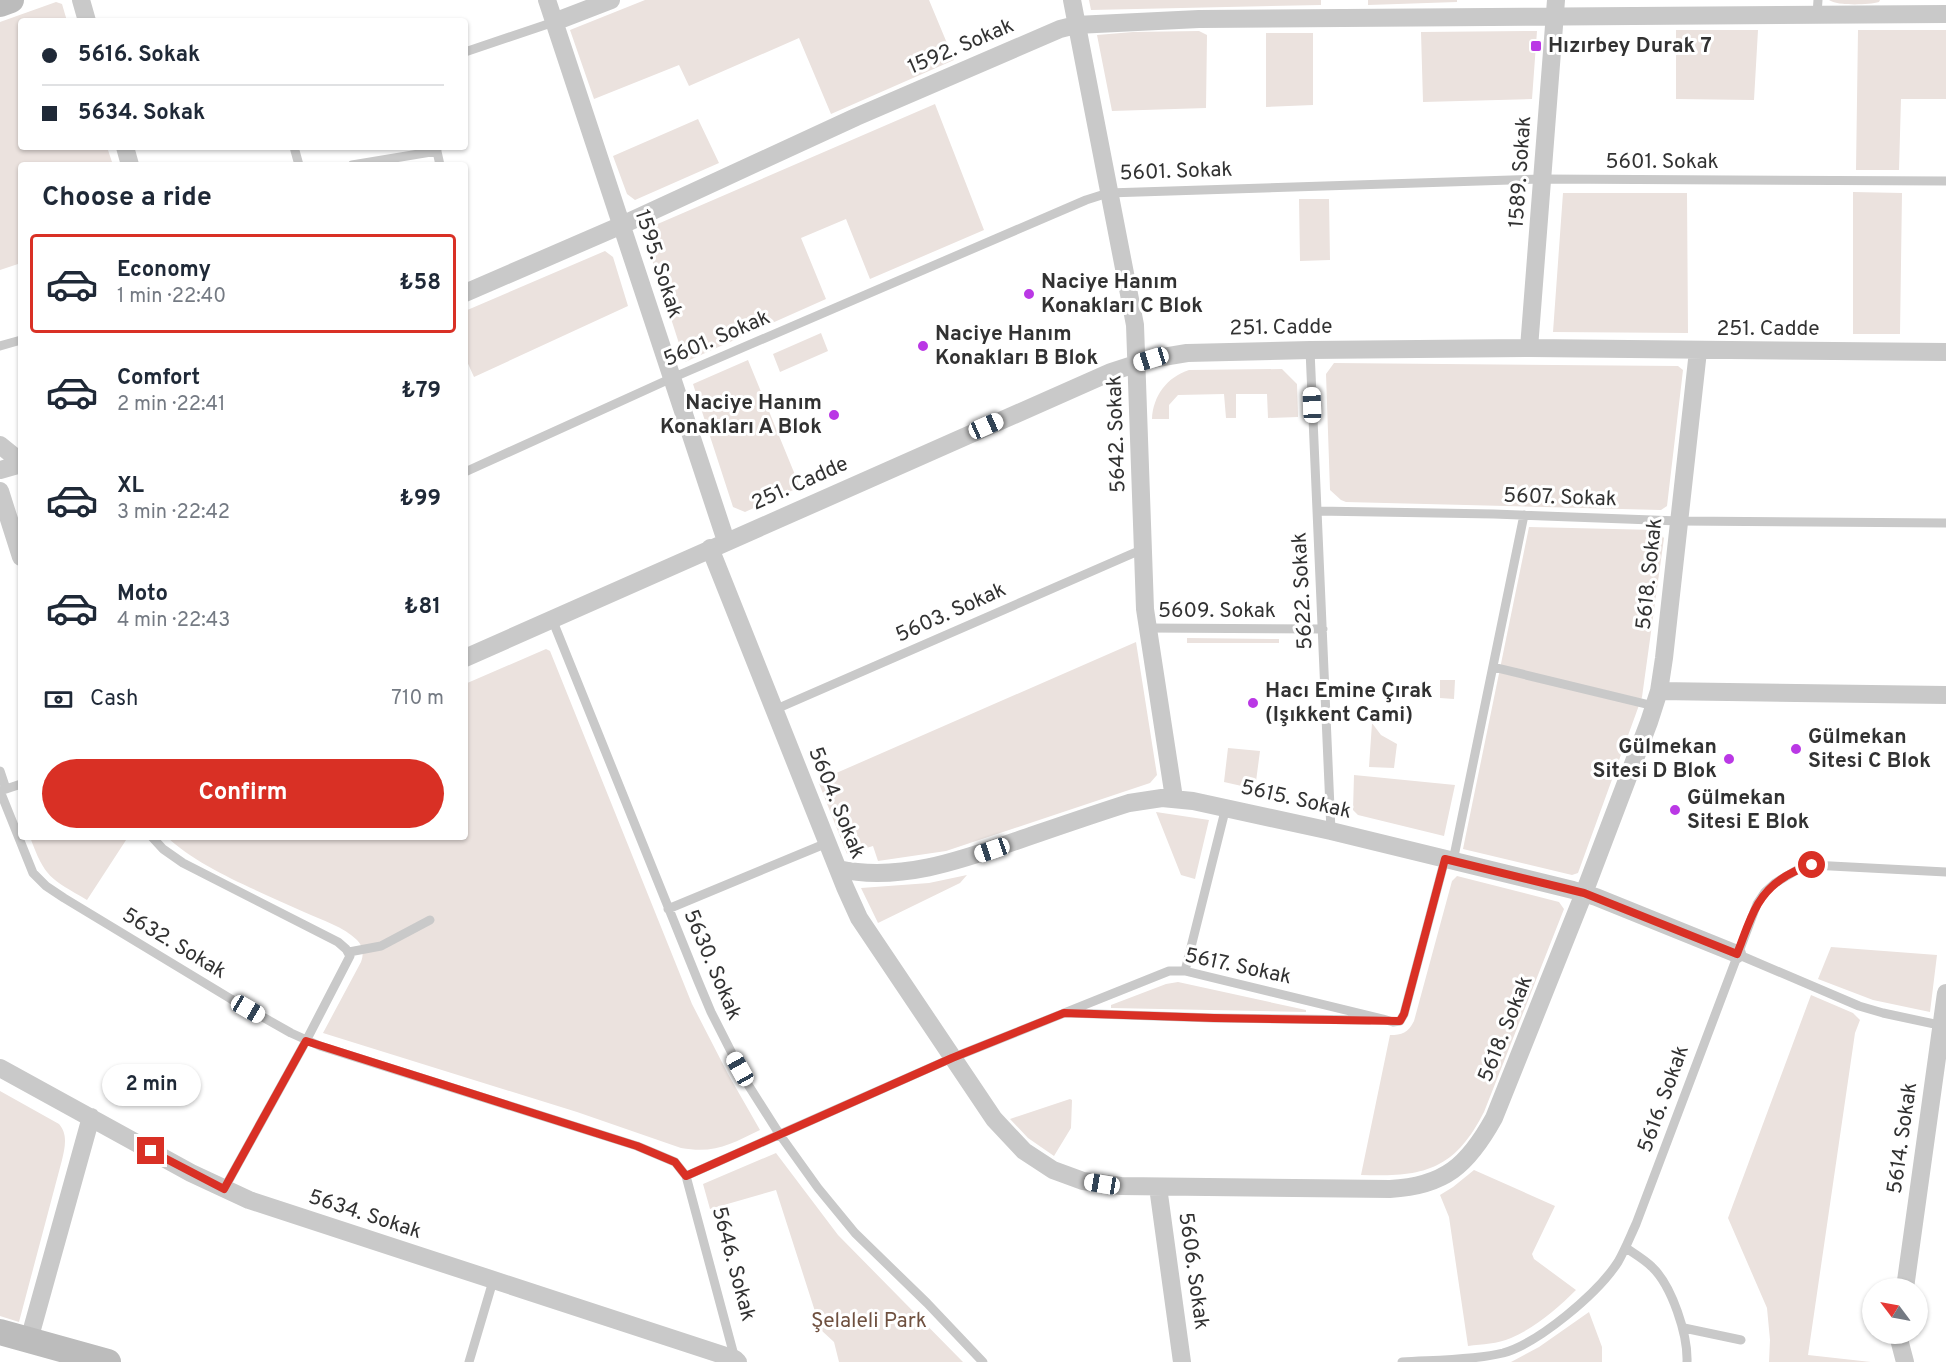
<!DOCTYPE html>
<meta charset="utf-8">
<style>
body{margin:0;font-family:Overpass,sans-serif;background:#f2f2f3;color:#1f2937;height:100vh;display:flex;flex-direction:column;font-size:22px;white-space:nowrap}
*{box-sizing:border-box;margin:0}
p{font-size:20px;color:#747a83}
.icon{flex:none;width:33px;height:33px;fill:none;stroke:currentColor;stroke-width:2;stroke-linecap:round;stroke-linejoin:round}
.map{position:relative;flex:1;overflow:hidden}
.sheet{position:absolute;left:18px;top:162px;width:450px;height:678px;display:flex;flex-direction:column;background:#fff;border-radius:6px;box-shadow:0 2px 4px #0004}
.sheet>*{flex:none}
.banner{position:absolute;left:18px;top:18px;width:450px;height:132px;border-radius:6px;box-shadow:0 2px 4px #0004;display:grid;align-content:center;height:132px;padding:0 24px;background:#fff}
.needle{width:39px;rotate:302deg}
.tools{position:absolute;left:1862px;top:1278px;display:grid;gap:12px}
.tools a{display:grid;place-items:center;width:66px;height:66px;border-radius:50%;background:#fff;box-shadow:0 2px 4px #0004;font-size:30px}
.end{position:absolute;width:27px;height:27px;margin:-14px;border:8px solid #d93025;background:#fff;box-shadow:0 0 0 3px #fff}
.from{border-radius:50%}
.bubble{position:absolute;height:42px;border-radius:21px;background:#fff;box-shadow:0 2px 4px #0004;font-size:20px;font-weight:700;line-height:42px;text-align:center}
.car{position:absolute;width:18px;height:36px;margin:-18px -9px;border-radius:8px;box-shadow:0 0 4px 2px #0007;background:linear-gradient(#fff 24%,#345 0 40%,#fff 0 76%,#345 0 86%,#fff 0)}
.banner b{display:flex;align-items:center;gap:21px;height:57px;font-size:22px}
.banner b+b{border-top:2px solid #e0e1e3}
.banner i{width:15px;height:15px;background:#1f2937}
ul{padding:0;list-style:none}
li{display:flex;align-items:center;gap:18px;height:99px;margin:0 12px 9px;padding:0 12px;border:3px solid transparent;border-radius:6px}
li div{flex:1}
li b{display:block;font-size:22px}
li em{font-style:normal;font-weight:700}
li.active{border-color:#d93025}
li>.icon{width:54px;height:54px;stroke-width:1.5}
h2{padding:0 24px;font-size:27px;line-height:72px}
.pay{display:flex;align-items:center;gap:15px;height:66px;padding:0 24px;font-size:22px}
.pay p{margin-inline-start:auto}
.button{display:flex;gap:12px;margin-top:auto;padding:12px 24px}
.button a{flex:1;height:69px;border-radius:36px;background:#d93025;color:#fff;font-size:24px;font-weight:700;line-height:69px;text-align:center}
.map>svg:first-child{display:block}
.green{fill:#ebe2de}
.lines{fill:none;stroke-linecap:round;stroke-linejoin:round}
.lane{stroke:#c9c9c9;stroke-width:9}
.street{stroke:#c9c9c9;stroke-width:18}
.secondary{stroke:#bcbcbc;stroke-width:26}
.route{stroke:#d93025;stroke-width:8}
.poi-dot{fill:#ba38e5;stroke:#fff;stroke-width:2}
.labels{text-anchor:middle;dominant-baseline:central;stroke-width:6;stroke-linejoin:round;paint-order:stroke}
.poi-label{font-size:21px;font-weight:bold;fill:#323232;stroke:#fff;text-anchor:start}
.street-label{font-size:21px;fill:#323232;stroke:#fff}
.park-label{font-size:21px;fill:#6f503f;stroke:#fff}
</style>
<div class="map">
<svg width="1946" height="1362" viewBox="0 0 1946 1362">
<rect width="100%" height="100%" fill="#fff"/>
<path class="green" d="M 645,0 L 929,0 L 954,60 L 831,114 L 799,38 L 689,86 L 679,65 L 594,99 L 570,30 Z
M 1089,0 L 1321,0 L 1321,5 L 1091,10 Z
M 1368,0 L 1457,0 L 1457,2 L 1368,5 Z
M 1829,0 L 1880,0 L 1879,2 C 1868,5 1837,6 1829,0 Z
M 56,2 L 62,4 L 67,21 L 21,21 L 21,147 L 107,147 L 113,165 L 21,165 L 21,263 L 0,270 L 0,22 Z
M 1676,30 L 1758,30 L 1754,100 L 1676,99 Z
M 1858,30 L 1946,30 L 1946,99 L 1901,99 L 1899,170 L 1856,170 Z
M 1199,31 L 1207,35 L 1206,108 L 1112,111 L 1097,35 L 1133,32 Z
M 1537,31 L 1532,99 L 1423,102 L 1421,32 Z
M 1266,33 L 1313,33 L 1313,105 L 1266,107 Z
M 935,104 L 984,230 L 870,279 L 846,219 L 801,238 L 826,299 L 685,362 L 645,238 L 646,229 Z
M 698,119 L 719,163 L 635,200 L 627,194 L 613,156 Z
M 1853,192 L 1902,193 L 1900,334 L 1853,334 Z
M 1563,193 L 1687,193 L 1688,333 L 1553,332 Z
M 1299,199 L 1329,199 L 1330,260 L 1300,261 Z
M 605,251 L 613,257 L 628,306 L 474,377 L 465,357 L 465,311 Z
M 821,333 L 828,351 L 780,372 L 773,354 Z
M 748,360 L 800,487 L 745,512 L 733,507 L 693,384 Z
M 1334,363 L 1678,366 L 1683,370 L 1667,506 L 1661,510 L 1346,502 L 1341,500 L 1330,490 L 1326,374 Z
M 1282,369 L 1297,384 L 1298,417 L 1268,418 L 1267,394 L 1236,394 L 1236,418 L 1226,418 L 1224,394 L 1178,395 L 1169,405 L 1169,419 L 1152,419 C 1153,396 1167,377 1189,370 Z
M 1529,527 L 1656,530 L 1664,538 L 1642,697 L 1578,873 L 1572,875 L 1463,849 Z
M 1187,638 L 1279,639 L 1279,643 L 1187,643 Z
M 1136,642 L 1157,775 L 1150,783 L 946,851 L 878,861 L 873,846 L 847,854 L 818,781 Z
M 546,649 L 550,651 L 692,1004 L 728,1074 L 760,1130 C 731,1144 715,1154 681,1148 L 577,1112 L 323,1033 L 361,962 C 364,954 363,946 357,940 C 344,927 322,920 304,912 C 261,892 201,869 167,837 L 465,837 L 465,684 Z
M 1440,680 L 1455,680 L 1454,699 L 1440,698 Z
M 1372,723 L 1381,735 L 1397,744 L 1394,768 L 1369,767 Z
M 1228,748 L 1260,751 L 1255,789 L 1224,782 Z
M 1354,775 L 1455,785 L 1444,836 L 1358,815 L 1353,810 Z
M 1156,812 L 1209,820 L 1195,879 L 1181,875 Z
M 30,837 L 128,837 L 87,900 C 50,878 45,878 30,837 Z
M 967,875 L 960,883 L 878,923 L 861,888 L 929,883 Z
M 1457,876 L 1559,902 L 1564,909 L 1484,1112 C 1454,1171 1423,1177 1361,1175 L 1390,1035 C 1402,1035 1408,1033 1414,1021 L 1452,881 Z
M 1831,947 L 1937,955 L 1930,1012 L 1873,1000 L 1818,979 Z
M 1178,982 L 1306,1010 L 1306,1012 L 1111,1008 L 1111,1005 L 1166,984 Z
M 1811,995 L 1853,1013 L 1860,1020 L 1855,1033 L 1808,1355 L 1871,1362 L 1769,1362 L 1770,1340 L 1767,1308 L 1728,1218 Z
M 0,1091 L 59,1124 C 68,1134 65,1147 62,1160 L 19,1322 L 0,1316 Z
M 1070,1099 L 1072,1100 L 1071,1128 L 1054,1156 L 1028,1138 L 1010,1119 Z
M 776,1153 L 838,1235 L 963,1362 L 839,1362 L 834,1342 L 821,1330 L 776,1190 L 710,1209 L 703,1184 Z
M 1474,1170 L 1555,1206 L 1532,1254 L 1534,1259 L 1576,1290 C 1558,1308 1535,1328 1511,1338 C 1497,1344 1483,1344 1468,1346 L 1449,1217 L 1440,1195 L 1453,1187 Z
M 1589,1312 L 1602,1347 L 1602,1362 L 1511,1362 L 1539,1347 Z"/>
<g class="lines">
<path class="lane" d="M 1817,14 L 1818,0
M 465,52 L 554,22
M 294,147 L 299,165
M 436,147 L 440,165
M 352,165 L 437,151
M 0,346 L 21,340
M 1310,350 L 1331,831
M 465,472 L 672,378 L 1086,200 L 1108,193 L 1542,179 L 1946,181
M 1317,511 L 1494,514 L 1679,521 L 1946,523
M 552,619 L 698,981 L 711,1012 L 747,1083 L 780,1135 L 818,1188 L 855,1233 L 927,1303 L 983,1362
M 1147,628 L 1323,629
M 1493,667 L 1654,706
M 774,710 L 1143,549
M 0,771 L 6,789
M 21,784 L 0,791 L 33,873 L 46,886 L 64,898 L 231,999 L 291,1033 L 320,1046 L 637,1146 L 675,1162 L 686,1176 L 735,1359
M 152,837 L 163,849 L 183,863 L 338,942 L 346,949 L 350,956 L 306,1041 L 224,1189
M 1453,861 L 1524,515
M 668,909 L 827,843
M 349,952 L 381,946 L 430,920
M 1737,954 L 1859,1006 L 1883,1013 L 1944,1026
M 1185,971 L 1226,807
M 1068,1013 L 1213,1018 L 1369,1020
M 686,1176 L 952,1058 L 1169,971 L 1185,971 L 1383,1019 L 1393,1022 L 1400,1021 L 1404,1014 L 1445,859
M 1626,1248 C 1635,1254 1645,1260 1652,1267 C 1672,1286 1688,1335 1687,1362
M 1684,1328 L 1741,1340
M 469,1362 L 493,1281
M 1402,1362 C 1432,1360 1475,1360 1503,1353 C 1539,1343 1598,1293 1618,1262 C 1625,1250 1630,1237 1636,1224 L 1757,904 L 1765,892 L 1775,883 L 1802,867 L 1812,865 L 1946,872"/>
<path class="street" d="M 81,0 L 87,21
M 547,0 L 726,541
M 1072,0 L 1135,325 L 1145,609 L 1174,798
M 554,22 L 611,0
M 125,147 L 130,165
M 465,293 L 622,225 L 856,117 L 1060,29 L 1076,25 L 1199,19 L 1946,14
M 1529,348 L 1556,0
M 0,445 L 21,462
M 0,470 L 21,464
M 0,491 L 21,557
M 710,548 L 845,887 L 859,918 L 994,1119 L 1024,1151 L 1053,1170 L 1083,1181 L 1121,1186 L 1390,1189 C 1445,1186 1468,1165 1494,1118 L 1584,893 L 1649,722 L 1659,691 L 1664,658 L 1698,351
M 465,658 L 1111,372 L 1151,359 L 1187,353 L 1310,350 L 1529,348 L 1946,352
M 1659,691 L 1946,695
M 838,869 C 899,882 959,861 1016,841 C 1054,828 1091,815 1129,803 L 1162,798 L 1193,801 L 1331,831 L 1573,890 L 1596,897 L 1737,954
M 0,1068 L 191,1173 L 249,1200 L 735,1359 L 738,1362
M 1158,1187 L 1182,1362
M 1905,1288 L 1946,993
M 1900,1334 L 1900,1343 L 1905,1362
M 29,1340 L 91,1117"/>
<path class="secondary" d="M 0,4 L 11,0
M 0,1332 L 108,1362"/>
</g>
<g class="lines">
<path class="route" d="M 151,1151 L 224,1189 L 306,1041 L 637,1146 L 675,1162 L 686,1176 L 952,1058 L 1064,1013 L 1214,1018 L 1400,1021 L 1404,1014 L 1445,859 L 1584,893 L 1737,954 C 1750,921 1755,895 1786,876 C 1795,871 1802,867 1812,865"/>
</g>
<g class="poi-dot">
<rect x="1530" y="40" width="12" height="12" rx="3"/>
<circle cx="1029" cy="294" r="6"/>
<circle cx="923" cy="346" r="6"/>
<circle cx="834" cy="415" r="6"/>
<circle cx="1253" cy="703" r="6"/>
<circle cx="1796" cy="749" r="6"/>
<circle cx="1729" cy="759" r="6"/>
<circle cx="1675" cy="810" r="6"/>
</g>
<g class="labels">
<g class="poi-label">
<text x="1548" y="46">Hızırbey Durak 7</text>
<text x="1041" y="282">Naciye Hanım<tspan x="1041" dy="24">Konakları C Blok</tspan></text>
<text x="935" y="334">Naciye Hanım<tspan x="935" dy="24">Konakları B Blok</tspan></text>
<text x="822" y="403" text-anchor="end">Naciye Hanım<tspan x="822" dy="24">Konakları A Blok</tspan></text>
<text x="1265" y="691">Hacı Emine Çırak<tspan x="1265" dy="24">(Işıkkent Cami)</tspan></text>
<text x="1808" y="737">Gülmekan<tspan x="1808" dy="24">Sitesi C Blok</tspan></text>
<text x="1717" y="747" text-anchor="end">Gülmekan<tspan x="1717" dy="24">Sitesi D Blok</tspan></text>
<text x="1687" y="798">Gülmekan<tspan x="1687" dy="24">Sitesi E Blok</tspan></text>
</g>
<g class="street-label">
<text transform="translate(961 47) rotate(-23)">1592. Sokak</text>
<text x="1662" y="162">5601. Sokak</text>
<text transform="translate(1176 172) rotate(-2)">5601. Sokak</text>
<text transform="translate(1521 172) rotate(-86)">1589. Sokak</text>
<text transform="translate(658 264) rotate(72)">1595. Sokak</text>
<text transform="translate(1281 328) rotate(-1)">251. Cadde</text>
<text x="1768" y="329">251. Cadde</text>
<text transform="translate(717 339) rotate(-23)">5601. Sokak</text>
<text transform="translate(1117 434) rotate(-92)">5642. Sokak</text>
<text transform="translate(800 484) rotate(-24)">251. Cadde</text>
<text transform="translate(1560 498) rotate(2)">5607. Sokak</text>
<text transform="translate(1650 574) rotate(-84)">5618. Sokak</text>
<text transform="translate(1303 591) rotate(-93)">5622. Sokak</text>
<text x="1217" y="611">5609. Sokak</text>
<text transform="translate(951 613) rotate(-24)">5603. Sokak</text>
<text transform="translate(1296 800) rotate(13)">5615. Sokak</text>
<text transform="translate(836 803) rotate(68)">5604. Sokak</text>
<text transform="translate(174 944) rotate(31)">5632. Sokak</text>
<text transform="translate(712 965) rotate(67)">5630. Sokak</text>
<text transform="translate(1238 967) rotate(12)">5617. Sokak</text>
<text transform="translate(1506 1029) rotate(-68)">5618. Sokak</text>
<text transform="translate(1664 1099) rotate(-70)">5616. Sokak</text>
<text transform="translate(1903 1138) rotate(-82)">5614. Sokak</text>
<text transform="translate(365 1215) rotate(18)">5634. Sokak</text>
<text transform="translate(733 1264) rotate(75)">5646. Sokak</text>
<text transform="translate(1193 1271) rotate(82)">5606. Sokak</text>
</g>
<g class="park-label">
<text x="869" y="1321">Şelaleli Park</text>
</g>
</g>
</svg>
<div class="tools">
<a><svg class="needle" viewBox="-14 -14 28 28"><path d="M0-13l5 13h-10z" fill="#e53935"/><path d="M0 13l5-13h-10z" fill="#747a83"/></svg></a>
</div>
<i class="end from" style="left:1812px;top:865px"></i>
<i class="end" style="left:151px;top:1151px"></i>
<div class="bubble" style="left:102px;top:1064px;width:99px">2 min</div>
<i class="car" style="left:1151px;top:359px;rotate:253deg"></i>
<i class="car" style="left:1312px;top:405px;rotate:358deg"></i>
<i class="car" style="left:986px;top:426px;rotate:66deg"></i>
<i class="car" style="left:992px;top:850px;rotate:251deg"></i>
<i class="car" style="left:248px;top:1009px;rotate:120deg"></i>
<i class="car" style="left:740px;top:1069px;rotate:331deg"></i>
<i class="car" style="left:1102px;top:1184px;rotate:279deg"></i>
<div class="banner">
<b><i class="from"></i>5616. Sokak</b>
<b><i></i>5634. Sokak</b>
</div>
<section class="sheet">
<h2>Choose a ride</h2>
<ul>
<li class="active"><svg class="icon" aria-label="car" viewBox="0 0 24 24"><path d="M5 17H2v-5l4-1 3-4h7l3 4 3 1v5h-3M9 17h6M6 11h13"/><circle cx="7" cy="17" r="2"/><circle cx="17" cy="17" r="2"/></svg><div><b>Economy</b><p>1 min · 22:40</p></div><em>₺58</em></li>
<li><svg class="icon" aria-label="car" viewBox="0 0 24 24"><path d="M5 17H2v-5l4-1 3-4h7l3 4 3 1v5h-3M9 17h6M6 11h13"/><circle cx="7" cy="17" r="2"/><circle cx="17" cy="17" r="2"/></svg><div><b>Comfort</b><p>2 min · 22:41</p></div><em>₺79</em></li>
<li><svg class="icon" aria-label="car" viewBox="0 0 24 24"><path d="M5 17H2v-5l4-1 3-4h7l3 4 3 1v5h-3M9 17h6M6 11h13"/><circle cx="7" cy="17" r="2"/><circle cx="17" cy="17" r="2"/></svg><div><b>XL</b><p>3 min · 22:42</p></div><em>₺99</em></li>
<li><svg class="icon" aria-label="car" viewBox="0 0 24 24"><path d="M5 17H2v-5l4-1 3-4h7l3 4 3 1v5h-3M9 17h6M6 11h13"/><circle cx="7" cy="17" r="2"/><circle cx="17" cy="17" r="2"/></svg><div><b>Moto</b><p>4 min · 22:43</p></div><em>₺81</em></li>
</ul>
<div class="pay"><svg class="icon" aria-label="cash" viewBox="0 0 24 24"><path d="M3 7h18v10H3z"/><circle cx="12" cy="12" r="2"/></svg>Cash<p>710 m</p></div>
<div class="button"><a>Confirm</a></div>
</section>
</div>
